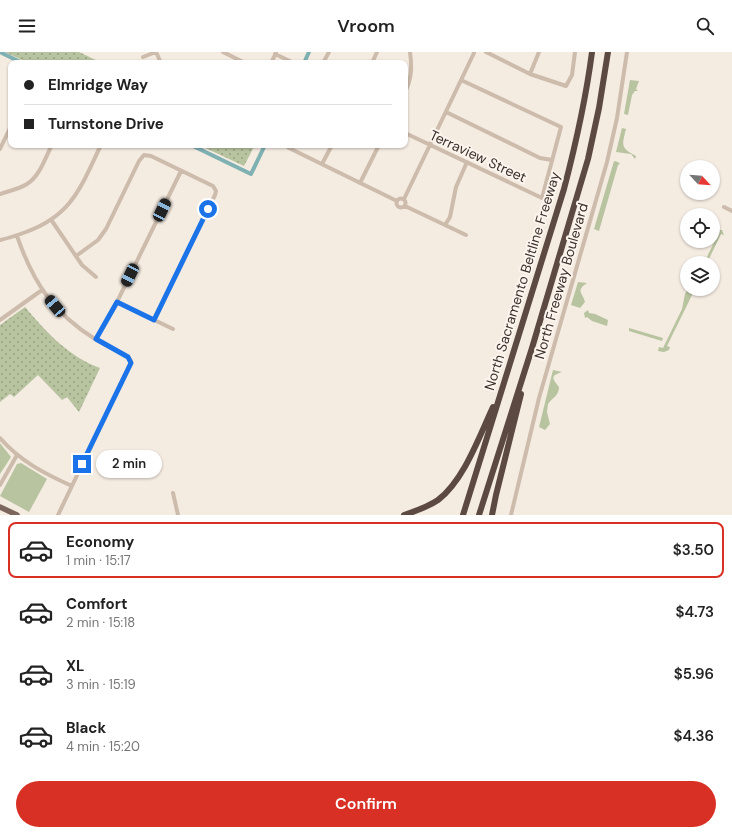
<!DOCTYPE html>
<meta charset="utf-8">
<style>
body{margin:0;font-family:"DM Sans",sans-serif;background:#f2f2f2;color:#222;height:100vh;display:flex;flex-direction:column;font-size:15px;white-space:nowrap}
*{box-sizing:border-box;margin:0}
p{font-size:13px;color:#767676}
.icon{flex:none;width:22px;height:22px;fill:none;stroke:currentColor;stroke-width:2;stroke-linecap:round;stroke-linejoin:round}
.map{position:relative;height:463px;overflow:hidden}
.panel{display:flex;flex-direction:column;background:#fff;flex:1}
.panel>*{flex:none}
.banner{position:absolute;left:8px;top:8px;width:400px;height:88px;border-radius:8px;box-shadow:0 1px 3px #0004;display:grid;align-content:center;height:88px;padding:0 16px;background:#fff}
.needle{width:26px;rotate:116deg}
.controls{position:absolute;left:680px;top:108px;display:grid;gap:8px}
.controls a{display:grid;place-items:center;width:40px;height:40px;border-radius:50%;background:#fff;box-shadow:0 1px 3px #0004;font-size:20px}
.end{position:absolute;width:18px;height:18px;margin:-9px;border:5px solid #1a73e8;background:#fff;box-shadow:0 0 0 2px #fff}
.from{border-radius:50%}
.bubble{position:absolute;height:28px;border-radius:14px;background:#fff;box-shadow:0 1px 3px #0004;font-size:13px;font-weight:600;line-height:28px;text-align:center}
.car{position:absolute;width:12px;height:24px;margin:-12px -6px;border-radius:5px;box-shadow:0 0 3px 1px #0007;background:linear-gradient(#222 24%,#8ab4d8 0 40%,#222 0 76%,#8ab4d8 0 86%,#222 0)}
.banner b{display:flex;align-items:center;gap:14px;height:38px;font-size:15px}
.banner b+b{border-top:1px solid #e0e0e0}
.banner i{width:10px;height:10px;background:#222}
ul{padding:7px 0 0;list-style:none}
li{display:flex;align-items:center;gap:12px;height:56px;margin:0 8px 6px;padding:0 8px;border:2px solid transparent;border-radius:8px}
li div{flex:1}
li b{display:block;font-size:15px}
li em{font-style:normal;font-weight:600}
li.current{border-color:#d93025}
li>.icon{width:36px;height:36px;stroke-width:1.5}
.primary-button{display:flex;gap:8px;margin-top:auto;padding:8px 16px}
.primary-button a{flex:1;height:46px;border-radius:24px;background:#d93025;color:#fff;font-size:16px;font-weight:600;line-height:46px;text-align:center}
header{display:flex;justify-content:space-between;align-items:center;height:52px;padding:0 16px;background:#fff;font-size:18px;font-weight:600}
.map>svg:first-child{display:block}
.grass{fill:#b8c4a0}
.park{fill:url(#park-dots)}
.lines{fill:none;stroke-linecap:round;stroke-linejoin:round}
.canal{stroke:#7fb0b2;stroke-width:4}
.minor{stroke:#cdbbac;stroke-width:4}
.major{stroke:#7d675c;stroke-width:5.5}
.highway{stroke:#5c4a42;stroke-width:6}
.route{stroke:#1a73e8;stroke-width:5}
.labels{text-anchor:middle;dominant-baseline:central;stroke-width:4;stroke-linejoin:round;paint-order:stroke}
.street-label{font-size:14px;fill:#3b302b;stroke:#fbf5ee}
</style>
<header><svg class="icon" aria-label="menu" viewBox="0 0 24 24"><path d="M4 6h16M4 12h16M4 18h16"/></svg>Vroom<svg class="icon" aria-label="search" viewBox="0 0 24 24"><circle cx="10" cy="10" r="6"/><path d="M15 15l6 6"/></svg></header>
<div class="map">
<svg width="732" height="463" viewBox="0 0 732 463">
<defs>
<pattern id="park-dots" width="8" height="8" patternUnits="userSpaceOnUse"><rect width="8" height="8" fill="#b8c4a0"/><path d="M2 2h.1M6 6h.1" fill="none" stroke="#97a083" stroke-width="1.8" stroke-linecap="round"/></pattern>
</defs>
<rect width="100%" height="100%" fill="#f4ebe1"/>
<path class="grass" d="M 630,28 L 639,29 L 636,37 L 638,39 L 635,39 L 632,43 L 628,63 L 624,62 Z
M 622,76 L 626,77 C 622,93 620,96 636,104 L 635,107 L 631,102 L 616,100 Z
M 614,109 L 618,110 L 620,112 L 618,113 L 599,179 L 594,177 Z
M 720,178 L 722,178 L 724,183 L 721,182 L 707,211 L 704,211 Z
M 578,230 L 587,231 C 575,239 583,241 585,250 L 580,256 L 571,253 Z
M 688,237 L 695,237 L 667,294 L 670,295 L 669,298 L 664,300 L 658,299 L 659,295 L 663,296 L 682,257 L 685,242 Z
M 588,258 L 589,261 L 595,262 L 608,268 L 607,274 L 592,269 L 587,265 L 585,266 L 584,261 Z
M 629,276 L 663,286 L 662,289 L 629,279 Z
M 553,318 L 562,320 C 550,324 552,326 559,335 C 559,344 552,346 548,352 L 547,360 L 550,372 L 545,378 L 539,375 Z
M 0,391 L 11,405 L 0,422 Z
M 21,411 L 47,427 L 29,460 L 0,444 L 17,412 Z"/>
<path class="park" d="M 5,0 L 79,0 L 102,11 L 28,11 Z
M 199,93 L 255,93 L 244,114 Z
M 25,255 C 45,279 69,305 100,316 L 79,360 L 67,345 L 62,348 L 38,323 L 14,345 L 10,342 L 0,350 L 0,273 Z"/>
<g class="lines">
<path class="canal" d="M 0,0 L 22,11
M 304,11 L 309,0
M 191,93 L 251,122 L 265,93"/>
<path class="minor" d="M 156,0 L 161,11
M 223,0 L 245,11
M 486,0 L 530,22 L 566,34 L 572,23 L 575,0
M 275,2 L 294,11
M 143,5 L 156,0
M 271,11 L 276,1
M 323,11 L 329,0
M 372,11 L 377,0
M 530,22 L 539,0
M 405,40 C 412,26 412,15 410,0
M 446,60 L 540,106 L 552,108
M 405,81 L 542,146 L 561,75 L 461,28
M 286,93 L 289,96 L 397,149
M 0,97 L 11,74
M 322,112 L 332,93
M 360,131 L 379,93
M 0,142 C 9,139 19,137 27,132 C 40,124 45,106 52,93
M396.5 151a4.5 4.5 0 1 1 9 0a4.5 4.5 0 1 1-9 0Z
M 404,147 L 474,1
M 405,154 L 466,183
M 724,155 L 732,159
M 52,169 L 82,213 L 96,225
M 445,173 L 450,165 L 456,135 L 467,110
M 17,184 C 33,230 53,261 95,287 C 106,294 118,298 128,305 L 131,309 L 129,315 L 58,463
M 0,188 C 9,186 18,183 26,180 C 73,163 81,134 101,93
M 76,204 L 98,188 L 106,177 L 139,109 L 144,103 L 151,104 L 213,134 L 216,139 L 215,143 L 154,268
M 117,250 L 173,277
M 0,268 L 42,238
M 96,287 L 113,258 L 181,119
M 0,386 C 20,409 45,422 72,434
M 0,433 L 17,403
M 173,441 L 178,463
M 511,463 L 539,346 L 607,110 L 617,66 L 627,0"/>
<path class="major" d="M 0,455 L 17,463"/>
<path class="highway" d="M 404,463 C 416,459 428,455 438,448 C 464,428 479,385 493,355
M 463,463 L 564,137 C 576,91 586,46 592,0
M 479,463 L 532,296 L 588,107 L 599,56 L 608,0
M 492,463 L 496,443 L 521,342"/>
</g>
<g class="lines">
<path class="route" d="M 82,412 L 131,311 L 128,305 L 96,287 L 117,250 L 154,268 L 208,157"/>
</g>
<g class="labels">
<g class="street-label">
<text transform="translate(478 104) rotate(25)">Terraview Street</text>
<text transform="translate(522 229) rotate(-73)">North Sacramento Beltline Freeway</text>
<text transform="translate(561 229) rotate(-74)">North Freeway Boulevard</text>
</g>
</g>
</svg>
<div class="controls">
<a><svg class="needle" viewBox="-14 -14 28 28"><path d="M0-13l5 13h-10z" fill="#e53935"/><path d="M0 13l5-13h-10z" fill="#767676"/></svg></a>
<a><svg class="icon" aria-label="locate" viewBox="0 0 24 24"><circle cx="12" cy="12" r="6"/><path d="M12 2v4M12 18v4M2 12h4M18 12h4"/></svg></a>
<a><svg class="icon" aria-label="layers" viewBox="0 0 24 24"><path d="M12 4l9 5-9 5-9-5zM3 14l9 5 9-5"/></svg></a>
</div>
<i class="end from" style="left:208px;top:157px"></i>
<i class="end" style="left:82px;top:412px"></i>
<div class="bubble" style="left:96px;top:398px;width:66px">2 min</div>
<i class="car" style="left:162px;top:158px;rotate:26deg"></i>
<i class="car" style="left:130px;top:223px;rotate:206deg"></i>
<i class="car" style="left:55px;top:254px;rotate:320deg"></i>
<div class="banner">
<b><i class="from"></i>Elmridge Way</b>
<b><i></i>Turnstone Drive</b>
</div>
</div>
<section class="panel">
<ul>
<li class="current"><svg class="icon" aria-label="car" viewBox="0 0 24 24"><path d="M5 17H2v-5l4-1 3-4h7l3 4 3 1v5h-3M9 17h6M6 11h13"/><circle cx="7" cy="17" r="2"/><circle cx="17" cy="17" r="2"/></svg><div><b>Economy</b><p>1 min · 15:17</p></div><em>$3.50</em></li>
<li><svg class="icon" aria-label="car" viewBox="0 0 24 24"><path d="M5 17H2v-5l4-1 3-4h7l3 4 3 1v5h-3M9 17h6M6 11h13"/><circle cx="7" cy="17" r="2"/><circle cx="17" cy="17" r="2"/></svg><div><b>Comfort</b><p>2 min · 15:18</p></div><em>$4.73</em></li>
<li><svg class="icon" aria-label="car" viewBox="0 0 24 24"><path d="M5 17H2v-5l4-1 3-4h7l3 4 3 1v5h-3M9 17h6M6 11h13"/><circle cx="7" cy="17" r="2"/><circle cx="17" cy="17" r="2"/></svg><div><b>XL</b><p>3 min · 15:19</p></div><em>$5.96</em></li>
<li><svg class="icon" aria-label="car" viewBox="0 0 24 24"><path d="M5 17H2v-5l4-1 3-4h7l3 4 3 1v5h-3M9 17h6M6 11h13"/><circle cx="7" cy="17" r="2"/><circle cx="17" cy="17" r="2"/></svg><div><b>Black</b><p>4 min · 15:20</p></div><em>$4.36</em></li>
</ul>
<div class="primary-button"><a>Confirm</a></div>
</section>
